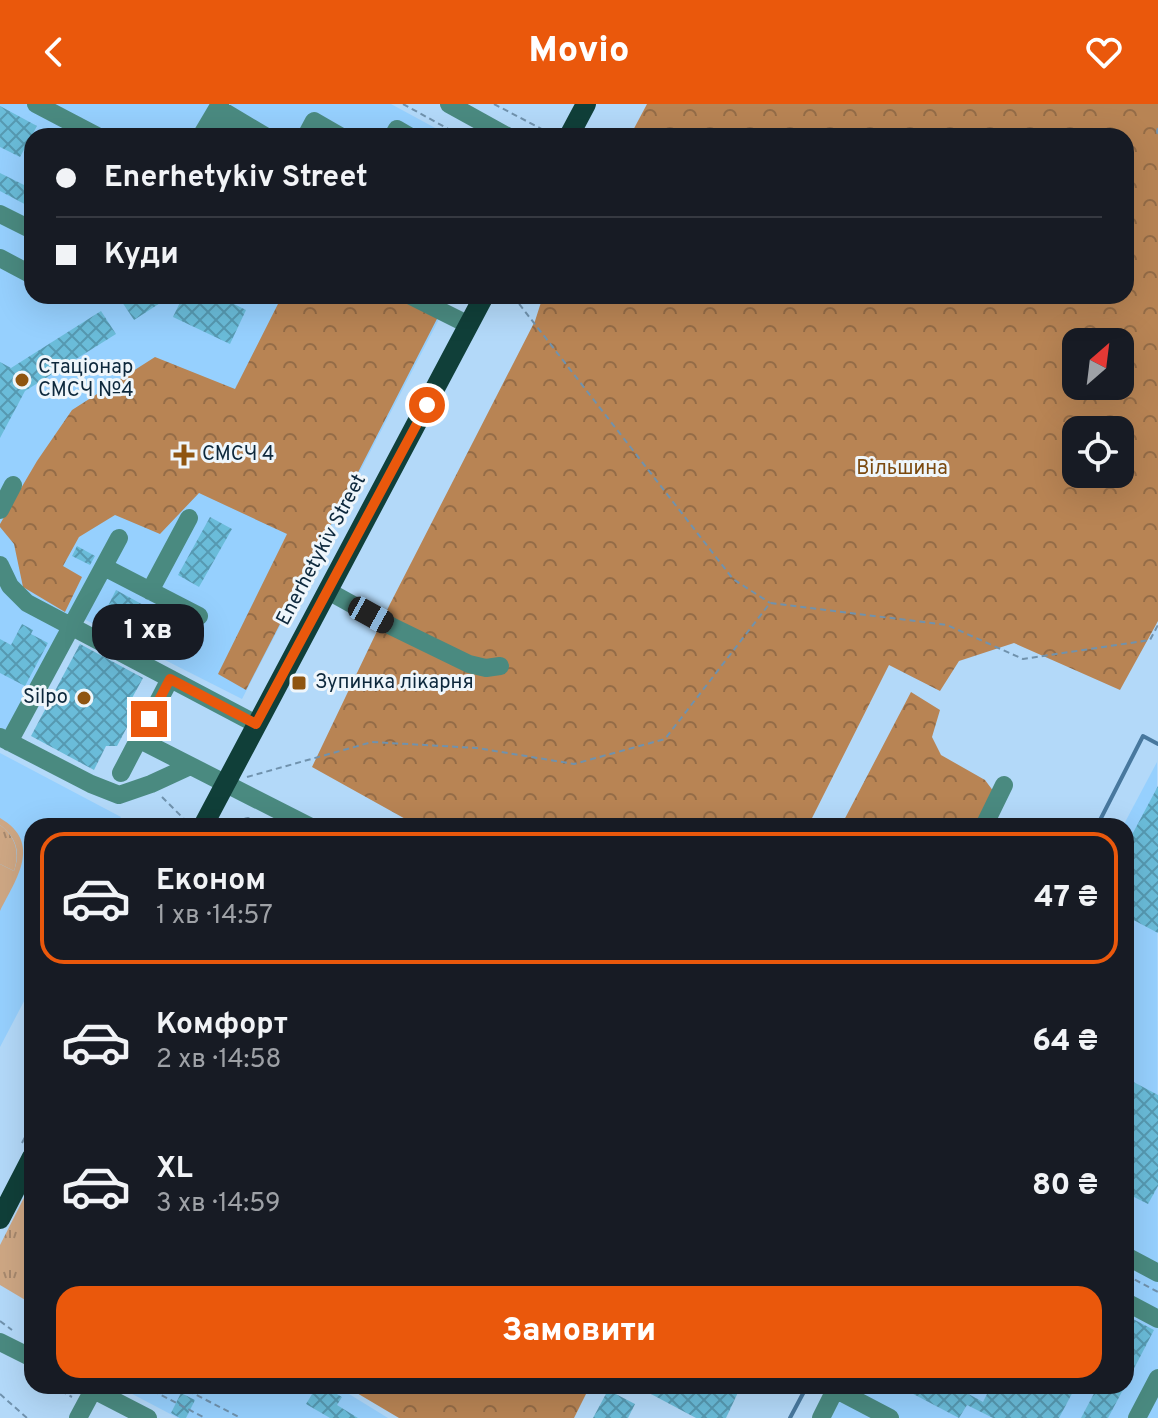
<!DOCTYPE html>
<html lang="uk">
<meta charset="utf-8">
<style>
body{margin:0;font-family:Overpass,sans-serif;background:#242831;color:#f1f3f6;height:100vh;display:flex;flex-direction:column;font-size:30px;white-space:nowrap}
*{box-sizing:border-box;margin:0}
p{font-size:26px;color:#9ea1a6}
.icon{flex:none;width:44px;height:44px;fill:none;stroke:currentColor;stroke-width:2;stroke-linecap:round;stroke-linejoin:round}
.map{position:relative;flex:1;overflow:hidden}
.drawer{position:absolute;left:24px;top:714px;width:1110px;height:576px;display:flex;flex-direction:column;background:#171b24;border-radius:24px;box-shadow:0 8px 32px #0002}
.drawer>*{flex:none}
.hud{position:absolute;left:24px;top:24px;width:1110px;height:176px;border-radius:24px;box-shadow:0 8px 32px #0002;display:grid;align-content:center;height:176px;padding:0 32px;background:#171b24}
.needle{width:52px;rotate:28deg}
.buttons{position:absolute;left:1062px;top:224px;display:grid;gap:16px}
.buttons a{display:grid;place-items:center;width:72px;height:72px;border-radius:16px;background:#171b24;box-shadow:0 8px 32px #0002;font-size:40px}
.end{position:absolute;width:36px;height:36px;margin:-18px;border:10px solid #ea580c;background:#fff;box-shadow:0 0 0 4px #fff}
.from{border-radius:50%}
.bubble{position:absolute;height:56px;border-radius:24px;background:#171b24;box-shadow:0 8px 32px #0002;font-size:26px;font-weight:800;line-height:56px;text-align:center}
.car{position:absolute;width:24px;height:48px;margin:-24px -12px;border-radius:10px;box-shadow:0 0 6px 2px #0007;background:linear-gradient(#222 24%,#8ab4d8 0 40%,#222 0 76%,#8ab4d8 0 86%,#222 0)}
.hud b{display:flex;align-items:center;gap:28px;height:76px;font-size:30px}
.hud b+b{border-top:2px solid #363941}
.hud i{width:20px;height:20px;background:#f1f3f6}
ul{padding:14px 0 0;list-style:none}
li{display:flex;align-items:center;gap:24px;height:132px;margin:0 16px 12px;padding:0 16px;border:4px solid transparent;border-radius:24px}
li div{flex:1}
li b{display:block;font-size:30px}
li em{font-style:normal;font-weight:800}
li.current{border-color:#ea580c}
li>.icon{width:72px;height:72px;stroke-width:1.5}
.action{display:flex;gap:16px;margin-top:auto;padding:16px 32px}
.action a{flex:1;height:92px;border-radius:24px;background:#ea580c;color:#fff;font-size:32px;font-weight:800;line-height:92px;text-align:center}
header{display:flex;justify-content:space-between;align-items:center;height:104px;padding:0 32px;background:#ea580c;color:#fff;font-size:36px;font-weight:800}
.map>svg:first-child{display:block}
.built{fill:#96d0fe}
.grass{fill:url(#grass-tufts)}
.forest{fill:url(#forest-crowns);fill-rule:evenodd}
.pitch{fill:#cea784}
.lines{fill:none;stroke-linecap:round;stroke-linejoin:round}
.stream{stroke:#48789e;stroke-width:4}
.building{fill:url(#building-cross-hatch)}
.path{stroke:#7092ad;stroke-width:2;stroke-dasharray:6 4;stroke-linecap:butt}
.minor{stroke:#4a8a80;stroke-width:18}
.major{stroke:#103f39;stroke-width:20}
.route{stroke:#ea580c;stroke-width:10}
.poi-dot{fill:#8f5511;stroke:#eff6fb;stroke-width:3}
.labels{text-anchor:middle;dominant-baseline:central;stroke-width:6;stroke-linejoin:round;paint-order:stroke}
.poi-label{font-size:20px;fill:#0d283c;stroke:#eff6fb;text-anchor:start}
.park-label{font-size:20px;fill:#7b490f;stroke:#eff6fb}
.street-label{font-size:20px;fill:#0d283c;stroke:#eff6fb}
</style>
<header><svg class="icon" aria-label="back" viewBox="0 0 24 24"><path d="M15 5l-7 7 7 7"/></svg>Movio<svg class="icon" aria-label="heart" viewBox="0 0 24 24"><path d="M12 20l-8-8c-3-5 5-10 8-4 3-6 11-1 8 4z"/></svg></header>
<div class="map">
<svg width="1158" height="1314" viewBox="0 0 1158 1314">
<defs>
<pattern id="grass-tufts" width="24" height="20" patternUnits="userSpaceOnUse" patternTransform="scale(2)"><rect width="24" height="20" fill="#cea784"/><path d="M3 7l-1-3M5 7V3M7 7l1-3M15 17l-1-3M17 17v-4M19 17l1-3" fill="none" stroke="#a6886d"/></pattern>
<pattern id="forest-crowns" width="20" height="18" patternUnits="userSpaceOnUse" patternTransform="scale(2)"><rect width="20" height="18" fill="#b88454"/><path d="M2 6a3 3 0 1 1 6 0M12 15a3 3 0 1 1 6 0" fill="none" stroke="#946c47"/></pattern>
<pattern id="building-cross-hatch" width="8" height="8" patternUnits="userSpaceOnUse" patternTransform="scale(2)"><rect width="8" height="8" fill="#6abcd9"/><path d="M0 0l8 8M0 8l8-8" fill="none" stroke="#5699b1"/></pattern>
</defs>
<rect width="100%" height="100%" fill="#b3d9f9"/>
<path class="built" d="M 0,0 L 391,0 L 450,32 L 32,32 L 32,192 L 451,192 L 242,595 L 74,510 L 9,629 L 0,625 Z
M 0,649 L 121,713 L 116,722 L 32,722 L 32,882 L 0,943 Z
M 1157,658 L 1158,1314 L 815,1314 L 831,1282 L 1126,1282 L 1126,722 L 1123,722 Z
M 117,1282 L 336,1282 L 388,1314 L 178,1314 Z"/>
<path class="grass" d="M 0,721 C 16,733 20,748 14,767 L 0,760 Z
M 32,1078 L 32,1200 L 0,1181 L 0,1141 Z"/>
<path class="forest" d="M 647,0 L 1158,0 L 1158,517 L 1120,586 L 1014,539 L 959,557 L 940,587 L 889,561 L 808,722 L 418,722 L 312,663 L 390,500 L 535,217 L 543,192 L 1126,192 L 1126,32 L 630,32 ZM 1076,238 L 1120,238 L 1120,282 L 1076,282 ZM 1076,326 L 1120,326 L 1120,370 L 1076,370 Z
M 282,192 L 384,192 L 440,209 L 246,586 L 218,570 L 287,430 L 199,389 L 160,430 L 115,411 L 79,433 L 63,462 L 82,473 L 65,508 L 23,483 L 14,440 L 0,423 L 0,420 L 37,357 L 72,306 L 155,253 L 235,285 Z
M 911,588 L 940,606 L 932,633 L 941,651 L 985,676 L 994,688 L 976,722 L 841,722 Z
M 345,1282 L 590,1282 L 574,1314 L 399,1314 Z"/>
<path class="pitch" d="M 0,714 C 43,739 16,775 0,807 L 0,760 L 14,767 C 21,748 16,733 0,721 Z"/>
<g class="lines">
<path class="stream" d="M 1097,722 L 1143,632 L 1158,640
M 790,1314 L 807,1282"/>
</g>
<path class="building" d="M 0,2 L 37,22 L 20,53 L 0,43 Z
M 0,69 L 32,85 L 32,104 L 0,87 Z
M 118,192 L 171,192 L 134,216 Z
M 183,192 L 231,192 L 228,197 L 246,206 L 230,240 L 173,213 Z
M 101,207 L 116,230 L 25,287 L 0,334 L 0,258 L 11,264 Z
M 210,413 L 232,425 L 199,483 L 178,471 Z
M 77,442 L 95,452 L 90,461 L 72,452 Z
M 116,486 L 147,503 L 149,500 L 160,505 L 158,508 L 180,520 L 168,541 L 105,508 Z
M 22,520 L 33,526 L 31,530 L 48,539 L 25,582 L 0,569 L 0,535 L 11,541 Z
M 80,540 L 143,574 L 126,605 L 133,612 L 117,642 L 106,642 L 94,666 L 31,632 Z
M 1158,682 L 1158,829 L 1126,812 L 1126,742 Z
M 1126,974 L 1158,991 L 1158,1082 L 1148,1100 L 1126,1089 Z
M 1133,1215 L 1154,1226 L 1126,1280 L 1126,1229 Z
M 317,1282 L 323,1282 L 342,1293 L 337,1301 L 358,1314 L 330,1314 L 306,1300 Z
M 636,1282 L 741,1282 L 726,1314 L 696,1314 Z
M 898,1282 L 954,1282 L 983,1298 L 991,1282 L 1076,1282 L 1059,1314 L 993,1314 L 967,1301 L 959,1314 Z
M 1098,1282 L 1125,1282 L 1108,1314 L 1081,1314 Z
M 608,1286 L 635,1300 L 628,1314 L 593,1314 Z
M 181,1289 L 195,1296 L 186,1314 L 180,1314 L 171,1309 Z"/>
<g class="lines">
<path class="path" d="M 403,0 L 461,32
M 494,0 L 553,31
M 1158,24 L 1157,27 L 1158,32
M 513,192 L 733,475 L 770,499
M 247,673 L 372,638 L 477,644 L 574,660 L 665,635 L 770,499 L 947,521 L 1023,555 L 1150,536 L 1158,521
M 162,693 L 188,719
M 225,719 L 248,714 L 265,722
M 22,1039 L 32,1019
M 1126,1171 L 1158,1188
M 0,1217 L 12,1226
M 52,1282 L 72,1293
M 144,1282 L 205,1314
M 179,1282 L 241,1314
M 0,1290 L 27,1314"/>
<path class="minor" d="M 36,0 L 97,32
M 449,0 L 507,32
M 218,4 L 265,32
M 210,18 L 234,32
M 201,32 L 220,0
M 306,32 L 314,17 L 340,32
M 393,32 L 397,25 L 409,32
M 0,110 L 32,126
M 0,154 L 32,171
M 411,192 L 469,221
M 0,406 L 13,381
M 0,461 L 10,482 L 27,499 L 256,620
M 104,463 L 199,512
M 150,487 L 189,414
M 328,487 L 393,523 L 469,560 L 486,564 L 500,562
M 0,633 L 91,680 L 119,691 L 151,680 L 190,662
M 138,635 L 309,722
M 9,638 L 119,434
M 121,669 L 170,575
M 984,722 L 1004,681
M 1126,1152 L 1158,1169
M 1126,1198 L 1158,1215
M 0,1238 L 32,1254
M 86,1282 L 148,1314
M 829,1282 L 890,1314
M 78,1314 L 93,1286
M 821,1314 L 837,1282
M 1137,1314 L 1158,1274"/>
<path class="major" d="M 569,32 L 586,0
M 203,722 L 484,192
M 0,1115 L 32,1053"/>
</g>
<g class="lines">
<path class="route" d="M 149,615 L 170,575 L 256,620 L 427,301"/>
</g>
<g class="poi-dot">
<circle cx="22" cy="276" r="8"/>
<path d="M180 339h8v8h8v8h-8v8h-8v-8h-8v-8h8z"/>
<rect x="291" y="571" width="16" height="16" rx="4"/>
<circle cx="84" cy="594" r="8"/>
</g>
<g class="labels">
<g class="poi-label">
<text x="38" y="264">Стаціонар<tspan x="38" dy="23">СМСЧ №4</tspan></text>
<text x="202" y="351">СМСЧ 4</text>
<text x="315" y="579">Зупинка лікарня</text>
<text x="68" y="594" text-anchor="end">Silpo</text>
</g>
<g class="park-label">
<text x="902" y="365">Вільшина</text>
</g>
<g class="street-label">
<text transform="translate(322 446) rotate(-62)">Enerhetykiv Street</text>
</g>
</g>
</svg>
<div class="buttons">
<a><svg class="needle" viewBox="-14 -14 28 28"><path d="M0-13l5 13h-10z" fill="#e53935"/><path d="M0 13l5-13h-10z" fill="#9ea1a6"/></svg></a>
<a><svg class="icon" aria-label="locate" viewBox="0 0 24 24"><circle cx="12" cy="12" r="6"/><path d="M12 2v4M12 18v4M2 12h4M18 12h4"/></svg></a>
</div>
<i class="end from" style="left:427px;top:301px"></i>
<i class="end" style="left:149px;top:615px"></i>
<div class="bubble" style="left:92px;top:500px;width:112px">1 хв</div>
<i class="car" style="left:371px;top:511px;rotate:119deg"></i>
<div class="hud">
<b><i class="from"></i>Enerhetykiv Street</b>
<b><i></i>Куди</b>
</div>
<section class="drawer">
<ul>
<li class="current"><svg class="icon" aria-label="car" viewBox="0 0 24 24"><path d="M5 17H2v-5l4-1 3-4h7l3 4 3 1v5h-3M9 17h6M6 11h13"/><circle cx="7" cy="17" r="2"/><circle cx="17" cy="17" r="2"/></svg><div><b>Економ</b><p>1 хв · 14:57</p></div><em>47 ₴</em></li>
<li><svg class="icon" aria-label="car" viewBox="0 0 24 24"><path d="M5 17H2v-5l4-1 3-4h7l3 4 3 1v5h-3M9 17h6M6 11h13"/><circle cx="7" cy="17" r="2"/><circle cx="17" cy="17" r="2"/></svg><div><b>Комфорт</b><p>2 хв · 14:58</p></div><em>64 ₴</em></li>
<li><svg class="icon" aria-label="car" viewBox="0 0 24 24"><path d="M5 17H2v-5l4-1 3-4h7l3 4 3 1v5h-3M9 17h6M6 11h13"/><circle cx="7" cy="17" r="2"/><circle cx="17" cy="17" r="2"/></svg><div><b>XL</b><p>3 хв · 14:59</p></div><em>80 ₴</em></li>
</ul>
<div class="action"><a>Замовити</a></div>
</section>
</div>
